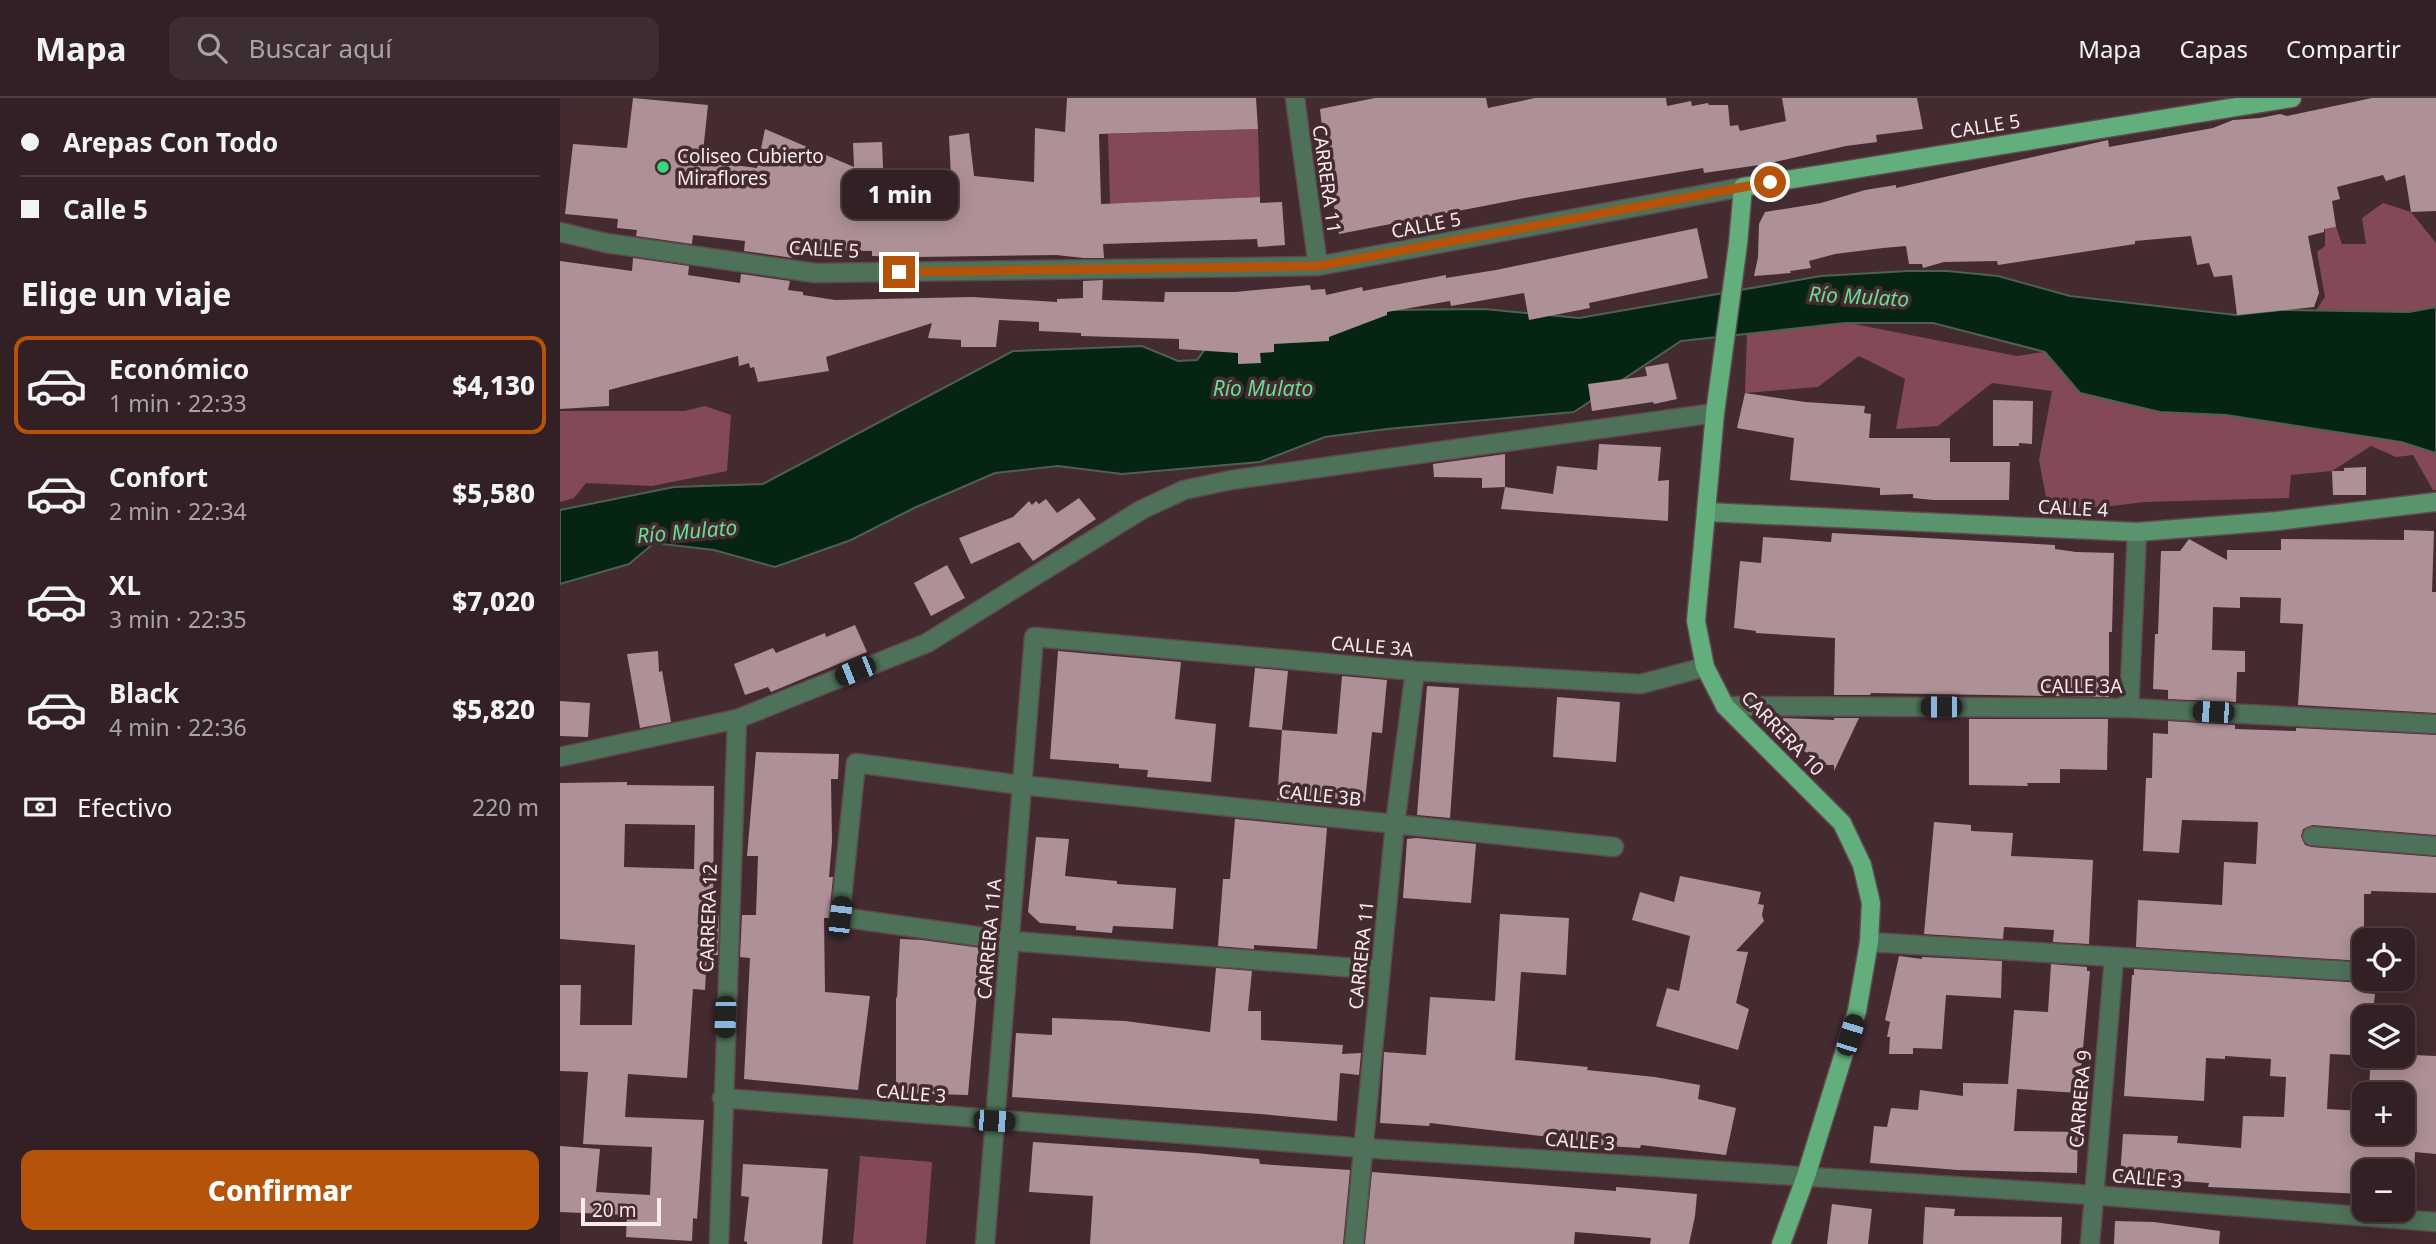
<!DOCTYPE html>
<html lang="es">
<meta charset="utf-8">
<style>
body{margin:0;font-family:"Noto Sans",sans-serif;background:#3d2d31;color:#f1f3f6;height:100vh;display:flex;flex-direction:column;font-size:26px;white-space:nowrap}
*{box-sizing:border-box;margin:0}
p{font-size:23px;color:#a8a3a6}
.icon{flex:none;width:38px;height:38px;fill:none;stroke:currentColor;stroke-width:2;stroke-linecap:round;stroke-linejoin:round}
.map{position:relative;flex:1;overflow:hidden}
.sheet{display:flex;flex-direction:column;background:#322024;width:560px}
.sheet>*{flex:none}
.hud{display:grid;align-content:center;height:154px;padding:0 21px;background:#322024}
.tools{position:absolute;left:1792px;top:830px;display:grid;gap:14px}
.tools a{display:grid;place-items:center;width:63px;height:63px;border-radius:14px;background:#322024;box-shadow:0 4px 18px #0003,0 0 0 2px #4d3e41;font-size:35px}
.scale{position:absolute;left:21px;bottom:18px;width:80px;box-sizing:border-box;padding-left:7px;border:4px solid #f9e9ec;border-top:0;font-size:19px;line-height:24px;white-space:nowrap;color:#f9e9ec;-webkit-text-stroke:5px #432b30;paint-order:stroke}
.end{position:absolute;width:32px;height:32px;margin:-16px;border:9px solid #b45309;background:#fff;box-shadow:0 0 0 4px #fff}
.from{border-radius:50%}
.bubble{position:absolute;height:49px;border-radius:14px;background:#322024;box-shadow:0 4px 18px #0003,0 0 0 2px #4d3e41;font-size:23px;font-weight:800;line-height:49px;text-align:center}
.car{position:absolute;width:21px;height:42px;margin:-21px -10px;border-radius:9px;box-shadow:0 0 5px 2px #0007;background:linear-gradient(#222 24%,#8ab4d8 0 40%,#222 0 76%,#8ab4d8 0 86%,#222 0)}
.hud b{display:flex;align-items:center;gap:24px;height:66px;font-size:26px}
.hud b+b{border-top:2px solid #4d3e41}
.hud i{width:18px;height:18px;background:#f1f3f6}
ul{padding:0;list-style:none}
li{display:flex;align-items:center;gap:21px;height:98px;margin:0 14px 10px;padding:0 7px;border:4px solid transparent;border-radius:14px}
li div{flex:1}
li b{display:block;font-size:26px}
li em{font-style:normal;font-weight:800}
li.active{border-color:#b45309}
li>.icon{width:63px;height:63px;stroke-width:1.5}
h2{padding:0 21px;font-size:32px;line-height:84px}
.pay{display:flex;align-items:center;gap:18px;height:77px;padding:0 21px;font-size:26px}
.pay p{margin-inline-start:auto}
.button{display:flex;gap:14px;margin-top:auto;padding:14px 21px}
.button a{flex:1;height:80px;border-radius:14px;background:#b45309;color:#fff;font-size:28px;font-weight:800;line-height:80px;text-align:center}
header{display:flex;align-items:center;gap:42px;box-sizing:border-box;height:98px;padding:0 35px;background:#322024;border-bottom:2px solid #4d3e41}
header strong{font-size:33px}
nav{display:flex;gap:38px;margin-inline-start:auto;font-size:24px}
.search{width:490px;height:63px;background:#3d2d31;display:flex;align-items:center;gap:18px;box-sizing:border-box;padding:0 24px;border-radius:14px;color:#a8a3a6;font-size:26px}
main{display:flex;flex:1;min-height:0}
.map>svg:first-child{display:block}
.green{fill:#834956}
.water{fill:#062412;stroke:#4f5f53;stroke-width:2}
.building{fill:#ae9196;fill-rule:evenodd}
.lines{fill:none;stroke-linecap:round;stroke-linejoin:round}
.street-casing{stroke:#60494e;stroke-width:21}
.secondary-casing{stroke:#60494e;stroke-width:21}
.primary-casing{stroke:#60494e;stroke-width:21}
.street{stroke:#4e7159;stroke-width:18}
.secondary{stroke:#5a946d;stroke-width:18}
.primary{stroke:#63ae7d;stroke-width:18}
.route{stroke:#b45309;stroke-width:9}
.poi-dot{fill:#38d880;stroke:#432b30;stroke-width:2.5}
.labels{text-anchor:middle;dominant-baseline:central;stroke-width:7;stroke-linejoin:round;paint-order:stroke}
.street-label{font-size:19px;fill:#f9e9ec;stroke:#432b30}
.poi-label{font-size:19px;fill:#f9e9ec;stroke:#432b30;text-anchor:start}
.water-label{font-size:21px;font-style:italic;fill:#65df94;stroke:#432b30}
</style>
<header>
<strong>Mapa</strong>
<div class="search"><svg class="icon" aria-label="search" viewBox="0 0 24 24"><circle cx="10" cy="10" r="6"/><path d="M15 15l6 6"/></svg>Buscar aquí</div>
<nav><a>Mapa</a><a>Capas</a><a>Compartir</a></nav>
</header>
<main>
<section class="sheet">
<div class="hud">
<b><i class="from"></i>Arepas Con Todo</b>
<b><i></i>Calle 5</b>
</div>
<h2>Elige un viaje</h2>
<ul>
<li class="active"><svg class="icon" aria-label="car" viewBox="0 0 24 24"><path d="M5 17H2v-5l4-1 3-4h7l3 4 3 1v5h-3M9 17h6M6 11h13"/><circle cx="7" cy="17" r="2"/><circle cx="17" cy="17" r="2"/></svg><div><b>Económico</b><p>1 min · 22:33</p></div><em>$4,130</em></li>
<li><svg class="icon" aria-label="car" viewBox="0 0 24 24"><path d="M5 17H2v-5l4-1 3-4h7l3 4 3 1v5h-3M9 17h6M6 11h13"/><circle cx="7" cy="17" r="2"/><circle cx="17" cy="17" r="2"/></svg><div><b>Confort</b><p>2 min · 22:34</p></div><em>$5,580</em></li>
<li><svg class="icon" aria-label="car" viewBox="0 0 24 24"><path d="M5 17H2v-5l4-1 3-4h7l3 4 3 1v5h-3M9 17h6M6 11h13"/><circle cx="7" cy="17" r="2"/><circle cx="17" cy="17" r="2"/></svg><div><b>XL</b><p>3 min · 22:35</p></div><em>$7,020</em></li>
<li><svg class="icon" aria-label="car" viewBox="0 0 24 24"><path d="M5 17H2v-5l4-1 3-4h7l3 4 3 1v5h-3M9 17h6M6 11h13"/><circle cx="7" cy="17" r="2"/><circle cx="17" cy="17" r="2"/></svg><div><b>Black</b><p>4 min · 22:36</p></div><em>$5,820</em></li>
</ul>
<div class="pay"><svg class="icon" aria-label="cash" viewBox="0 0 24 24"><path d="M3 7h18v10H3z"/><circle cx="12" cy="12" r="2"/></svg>Efectivo<p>220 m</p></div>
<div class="button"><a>Confirmar</a></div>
</section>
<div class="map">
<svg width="1876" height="1146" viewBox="0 0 1876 1146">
<rect width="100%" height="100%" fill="#432b30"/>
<path class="green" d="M 698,31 L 700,99 L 550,106 L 548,36 Z
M 1823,105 L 1851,114 L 1876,145 L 1876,255 L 1752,218 L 1765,199 L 1757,154 L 1765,148 L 1765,130 L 1776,129 L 1782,146 L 1806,146 L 1802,120 Z
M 1188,205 L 1457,258 L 1571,241 L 1876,288 L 1876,392 L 1873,392 L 1853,357 L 1836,359 L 1811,348 L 1772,373 L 1731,377 L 1729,400 L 1585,404 L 1543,409 L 1488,410 L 1479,362 L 1492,293 L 1432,285 L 1378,328 L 1336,331 L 1345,281 L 1299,258 L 1258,289 L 1185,295 Z
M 145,308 L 171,317 L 167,373 L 92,388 L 26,385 L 14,400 L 0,404 L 0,313 L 124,313 Z
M 300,1058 L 372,1064 L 366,1146 L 293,1146 Z"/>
<path class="water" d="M 1348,173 L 1387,173 L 1438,178 L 1510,198 L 1676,217 L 1721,212 L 1849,214 L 1876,209 L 1876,355 L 1841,344 L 1666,317 L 1600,314 L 1520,295 L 1485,254 L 1373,225 L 1285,225 L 1121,243 L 1014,314 L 827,331 L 765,339 L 700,364 L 562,376 L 498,368 L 435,375 L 354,410 L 291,442 L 215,469 L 154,452 L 94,445 L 69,466 L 0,486 L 0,412 L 114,389 L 203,386 L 453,253 L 582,248 L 618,263 L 637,262 L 670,218 L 825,212 L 924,211 L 1019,220 L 1261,178 Z"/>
<path class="building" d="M 73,0 L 148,7 L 142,63 L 197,70 L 205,31 L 294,69 L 293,45 L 322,44 L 324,91 L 375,88 L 374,81 L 391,79 L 389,38 L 409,35 L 414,78 L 474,84 L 475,30 L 505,34 L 507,0 L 696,0 L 698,31 L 539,36 L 541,106 L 700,99 L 700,105 L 722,104 L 725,147 L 698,149 L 697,141 L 543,146 L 544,160 L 524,160 L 496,157 L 357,159 L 312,158 L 312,153 L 235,152 L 233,160 L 184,153 L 185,143 L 133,137 L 132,146 L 76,138 L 77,132 L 57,130 L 58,121 L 5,116 L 13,46 L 67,50 Z
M 815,0 L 926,0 L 928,10 L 975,0 L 1106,0 L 1107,8 L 1131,3 L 1132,8 L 1148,5 L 1149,7 L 1168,7 L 1170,28 L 1178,27 L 1180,33 L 1226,23 L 1222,0 L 1357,0 L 1363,31 L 1316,37 L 1317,44 L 1286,48 L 1206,66 L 1144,75 L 1143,70 L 965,100 L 779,136 L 766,65 L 760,11 Z
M 1812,0 L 1876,0 L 1876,113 L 1851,114 L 1845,77 L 1826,83 L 1823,77 L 1777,89 L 1780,101 L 1772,103 L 1776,129 L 1764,131 L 1764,134 L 1748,138 L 1759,195 L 1754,209 L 1677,217 L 1672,177 L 1654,179 L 1649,165 L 1637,167 L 1631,138 L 1575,143 L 1575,146 L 1438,167 L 1437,163 L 1384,164 L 1363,170 L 1362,166 L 1349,166 L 1346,148 L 1323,150 L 1275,156 L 1249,163 L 1251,170 L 1230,173 L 1231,175 L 1194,178 L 1198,159 L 1199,126 L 1205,114 L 1261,105 L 1305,92 L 1336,87 L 1336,90 L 1548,42 L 1549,49 L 1653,30 L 1673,22 L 1700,20 L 1720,16 L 1727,18 Z
M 1137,130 L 1148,180 L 1029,205 L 1030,210 L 969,222 L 964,195 L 891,208 L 890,203 L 827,214 L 827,217 L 769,239 L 769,243 L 714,246 L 714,254 L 700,255 L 701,265 L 678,266 L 678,255 L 619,251 L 619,241 L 521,238 L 521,235 L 479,233 L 479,224 L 439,222 L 436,249 L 401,249 L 401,242 L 368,240 L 372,225 L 266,259 L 269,273 L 198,284 L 194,269 L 190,270 L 189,265 L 179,268 L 178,258 L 49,292 L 49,308 L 0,311 L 0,163 L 72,173 L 73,160 L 129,168 L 128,177 L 180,185 L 181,176 L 230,183 L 228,192 L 243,194 L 243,197 L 275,202 L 412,199 L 497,204 L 497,201 L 523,200 L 523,183 L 543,182 L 542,202 L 604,204 L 605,194 L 675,194 L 750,187 L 751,192 L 765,191 L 766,197 L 802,189 L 803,193 L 886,177 L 886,180 L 936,172 Z
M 1108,265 L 1117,301 L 1094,306 L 1093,304 L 1032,313 L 1028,286 L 1087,278 L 1085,269 Z
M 1185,295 L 1245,304 L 1305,308 L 1304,315 L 1311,316 L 1309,340 L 1390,340 L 1390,364 L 1450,364 L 1449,402 L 1373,402 L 1353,400 L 1353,396 L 1320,397 L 1320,390 L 1230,382 L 1234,340 L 1177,330 Z
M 1433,302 L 1473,303 L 1472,346 L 1459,345 L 1459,348 L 1433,348 Z
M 1039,346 L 1101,349 L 1098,383 L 1109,382 L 1108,423 L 941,411 L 945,389 L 993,396 L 997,368 L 1037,372 Z
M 945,356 L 945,389 L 922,390 L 922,380 L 874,379 L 873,366 Z
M 1806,369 L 1806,397 L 1773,397 L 1772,373 L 1784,373 L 1784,370 Z
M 519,400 L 536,421 L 473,463 L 459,444 L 411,466 L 399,440 L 453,419 L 469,403 L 472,407 L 476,403 L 479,406 L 486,401 L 497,415 Z
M 1844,432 L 1874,433 L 1872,494 L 1876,494 L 1876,615 L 1738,607 L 1743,526 L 1720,525 L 1721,500 L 1680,499 L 1680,510 L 1653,509 L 1652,552 L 1685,553 L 1685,574 L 1677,574 L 1676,604 L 1608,601 L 1608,592 L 1593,591 L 1595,536 L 1598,536 L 1601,453 L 1620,453 L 1629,441 L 1667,462 L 1667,452 L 1721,452 L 1721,441 L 1844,442 Z
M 1272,435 L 1495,447 L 1495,451 L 1516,454 L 1554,455 L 1552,534 L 1549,534 L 1549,599 L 1311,595 L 1310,597 L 1274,597 L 1275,540 L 1196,535 L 1196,533 L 1174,530 L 1180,463 L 1201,465 L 1203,439 L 1271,444 Z
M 387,467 L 405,500 L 371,518 L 354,485 Z
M 295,527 L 307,554 L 211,594 L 208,589 L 185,597 L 174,566 L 213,550 L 216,555 L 265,535 L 266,539 Z
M 98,553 L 99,574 L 102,573 L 111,624 L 80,630 L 67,556 Z
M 498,553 L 621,564 L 615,621 L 656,626 L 651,684 L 587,679 L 588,672 L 559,670 L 559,666 L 490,661 Z
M 695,570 L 728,573 L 722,632 L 689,629 Z
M 782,578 L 827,582 L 822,635 L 812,634 L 805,704 L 769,700 L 769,708 L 717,702 L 722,632 L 777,636 Z
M 867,588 L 899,590 L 890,720 L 857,717 Z
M 997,599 L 1060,604 L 1056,664 L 993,659 Z
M 0,603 L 30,605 L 28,639 L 0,638 Z
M 1223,620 L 1274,622 L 1274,620 L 1299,620 L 1274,673 L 1274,667 L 1267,667 L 1218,637 Z
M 1409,621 L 1548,621 L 1547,672 L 1500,671 L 1500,685 L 1467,685 L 1468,688 L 1409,687 Z
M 1608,623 L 1675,627 L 1675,631 L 1736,633 L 1736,630 L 1876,637 L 1876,737 L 1753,727 L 1743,731 L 1741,738 L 1745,747 L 1751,749 L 1876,759 L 1876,795 L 1811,793 L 1811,796 L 1804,796 L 1804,863 L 1576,849 L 1578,802 L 1662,807 L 1664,764 L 1696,766 L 1698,724 L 1622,722 L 1619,755 L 1583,753 L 1586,680 L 1592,680 L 1593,635 L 1608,636 Z
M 196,654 L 279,656 L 278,681 L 271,681 L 272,744 L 269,779 L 273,779 L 269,820 L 264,820 L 265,894 L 310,898 L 298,992 L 184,981 L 190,860 L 180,859 L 182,817 L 196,817 L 198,758 L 187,758 Z
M 67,684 L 67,687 L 154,688 L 153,817 L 159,817 L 158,857 L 147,857 L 145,892 L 133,891 L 127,980 L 68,976 L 65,1019 L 144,1022 L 137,1121 L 133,1120 L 132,1143 L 66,1139 L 67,1117 L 0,1114 L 0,1048 L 40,1051 L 36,1094 L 90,1097 L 92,1049 L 23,1046 L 28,974 L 0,973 L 0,887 L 21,887 L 20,927 L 72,927 L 75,847 L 0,841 L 0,685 ZM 65,726 L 135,727 L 134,771 L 64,769 Z
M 675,721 L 767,730 L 757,851 L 694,847 L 694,851 L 658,848 L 663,781 L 670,781 Z
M 1374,724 L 1411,727 L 1411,733 L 1453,735 L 1451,758 L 1533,762 L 1529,846 L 1493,844 L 1494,832 L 1444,829 L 1443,841 L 1364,836 Z
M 476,739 L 509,741 L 505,778 L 557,783 L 557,786 L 616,790 L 613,831 L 553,828 L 552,835 L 516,832 L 516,828 L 480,825 L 468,814 Z
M 856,740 L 916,746 L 911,805 L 843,800 L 847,741 Z
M 1120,778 L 1201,794 L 1198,806 L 1204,807 L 1202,817 L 1204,823 L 1176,853 L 1188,854 L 1176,905 L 1189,911 L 1178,952 L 1096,928 L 1107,890 L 1119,893 L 1130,838 L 1072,822 L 1080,794 L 1114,804 Z
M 940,816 L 1009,820 L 1006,877 L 961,874 L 955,962 L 1028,969 L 1027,972 L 1095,979 L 1140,987 L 1138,1001 L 1176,1010 L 1166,1057 L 1081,1047 L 1080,1050 L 1031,1047 L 1031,1044 L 870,1025 L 869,1028 L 820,1025 L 824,954 L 866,957 L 870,899 L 935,903 Z
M 340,841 L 362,842 L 421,850 L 408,997 L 336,995 L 336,899 L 337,900 Z
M 1339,858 L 1362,861 L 1362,859 L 1442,863 L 1441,900 L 1386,897 L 1382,951 L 1353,950 L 1353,956 L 1329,956 L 1330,939 L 1327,939 L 1330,924 L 1325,922 Z
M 1491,866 L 1527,869 L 1527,873 L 1530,873 L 1519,995 L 1457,991 L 1454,1033 L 1518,1034 L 1517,1075 L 1398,1072 L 1310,1065 L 1314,1028 L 1327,1029 L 1331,1010 L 1358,1012 L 1360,992 L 1403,998 L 1403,985 L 1448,986 L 1454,912 L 1488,914 Z
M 656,870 L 692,873 L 688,913 L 701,913 L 701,942 L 783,947 L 782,956 L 801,955 L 799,977 L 780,975 L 777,1023 L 700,1016 L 452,999 L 456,935 L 492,937 L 492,920 L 565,923 L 650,934 Z
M 1574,871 L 1804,885 L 1804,895 L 1815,896 L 1813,914 L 1856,916 L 1854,957 L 1876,958 L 1876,1056 L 1855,1054 L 1853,1099 L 1843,1098 L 1843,1073 L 1804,1073 L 1804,1096 L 1648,1089 L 1649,1085 L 1560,1079 L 1563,1036 L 1618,1038 L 1617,1045 L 1681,1050 L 1683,1018 L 1724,1019 L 1726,979 L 1710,978 L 1711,961 L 1665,958 L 1665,961 L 1646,960 L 1644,1003 L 1564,998 L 1572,877 L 1574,877 ZM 1804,919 L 1843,919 L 1843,957 L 1804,957 ZM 1770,956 L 1811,958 L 1809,990 L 1847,992 L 1843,1034 L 1804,1034 L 1804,1013 L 1767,1011 Z
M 473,1044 L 635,1055 L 699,1061 L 700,1066 L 790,1072 L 783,1146 L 530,1146 L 533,1098 L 469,1094 Z
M 183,1066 L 268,1071 L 262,1146 L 187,1146 L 187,1144 L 184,1143 L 189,1099 L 181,1098 Z
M 812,1074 L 1056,1093 L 1056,1089 L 1137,1096 L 1135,1118 L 1129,1146 L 1090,1146 L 1091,1140 L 1015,1134 L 1014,1146 L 805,1146 Z
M 1272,1106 L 1312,1111 L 1308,1146 L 1267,1146 Z
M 1365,1109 L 1395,1111 L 1394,1118 L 1502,1119 L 1501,1146 L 1363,1146 Z
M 1555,1123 L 1594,1124 L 1660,1133 L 1659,1146 L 1554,1146 Z"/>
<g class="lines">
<g class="street-casing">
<path id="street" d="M 735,0 L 758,168
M 0,134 L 46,145 L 255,175 L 758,168 L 1183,89
M 1165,608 L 1569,610 L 1876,626
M 1569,610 L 1577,434
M 0,659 L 177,621 L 367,545 L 581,412 L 624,392 L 671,382 L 1155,315
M 1752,738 L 1876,748
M 1309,844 L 1804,874
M 821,872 L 451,843 L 280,819 L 296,665 L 461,687 L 1054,749
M 162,1000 L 803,1050 L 1532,1097 L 1876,1124
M 159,1146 L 177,621
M 425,1146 L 474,539 L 855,573 L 1081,586 L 1145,569
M 794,1146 L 835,726 L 855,573
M 1530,1146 L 1554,860"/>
</g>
<g class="secondary-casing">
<path id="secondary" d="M 1146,414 L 1577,434 L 1717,423 L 1876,404"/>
</g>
<g class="primary-casing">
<path id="primary" d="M 1221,1146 L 1246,1078 L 1297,913 L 1309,844 L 1311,805 L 1302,767 L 1282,725 L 1165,608 L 1145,569 L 1136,523 L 1155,315 L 1178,146 L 1183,89 L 1732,0"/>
</g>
<use href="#street" class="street"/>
<use href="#secondary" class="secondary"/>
<use href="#primary" class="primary"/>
</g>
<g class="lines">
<path class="route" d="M 339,174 L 758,168 L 1210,84"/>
</g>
<circle class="poi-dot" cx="103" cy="69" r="7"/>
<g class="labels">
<g class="street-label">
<text transform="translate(1425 28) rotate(-9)">CALLE 5</text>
<text transform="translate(767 81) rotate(82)">CARRERA 11</text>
<text transform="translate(866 127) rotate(-11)">CALLE 5</text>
<text transform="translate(264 151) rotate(3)">CALLE 5</text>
<text transform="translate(1513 410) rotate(3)">CALLE 4</text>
<text transform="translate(812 548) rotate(5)">CALLE 3A</text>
<text x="1521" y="588">CALLE 3A</text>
<text transform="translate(1223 635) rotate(46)">CARRERA 10</text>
<text transform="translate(760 697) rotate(6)">CALLE 3B</text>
<text transform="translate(148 820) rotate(-88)">CARRERA 12</text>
<text transform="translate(429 841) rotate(-85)">CARRERA 11A</text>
<text transform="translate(801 857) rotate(-84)">CARRERA 11</text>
<text transform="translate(351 995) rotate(5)">CALLE 3</text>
<text transform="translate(1520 1001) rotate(-85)">CARRERA 9</text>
<text transform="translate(1020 1043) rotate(4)">CALLE 3</text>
<text transform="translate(1587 1080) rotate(5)">CALLE 3</text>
</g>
<g class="poi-label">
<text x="117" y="58">Coliseo Cubierto<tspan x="117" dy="22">Miraflores</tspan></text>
</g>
<g class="water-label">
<text transform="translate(1299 198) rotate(3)">Río Mulato</text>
<text x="703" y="290">Río Mulato</text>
<text transform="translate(127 433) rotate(-5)">Río Mulato</text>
</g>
</g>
</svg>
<div class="tools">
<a><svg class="icon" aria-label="locate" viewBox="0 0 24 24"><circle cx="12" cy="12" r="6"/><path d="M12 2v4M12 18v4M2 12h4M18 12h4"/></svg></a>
<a><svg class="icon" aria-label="layers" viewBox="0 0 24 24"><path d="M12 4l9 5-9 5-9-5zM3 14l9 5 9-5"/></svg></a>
<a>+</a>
<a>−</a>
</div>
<div class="scale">20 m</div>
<i class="end from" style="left:1210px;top:84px"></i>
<i class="end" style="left:339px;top:174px"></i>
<div class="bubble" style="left:282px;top:72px;width:116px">1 min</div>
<i class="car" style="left:295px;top:573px;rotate:248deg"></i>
<i class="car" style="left:1381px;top:609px;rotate:270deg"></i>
<i class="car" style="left:1653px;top:614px;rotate:273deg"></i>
<i class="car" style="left:280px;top:819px;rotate:6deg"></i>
<i class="car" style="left:165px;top:919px;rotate:182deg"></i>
<i class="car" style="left:1290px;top:937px;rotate:17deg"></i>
<i class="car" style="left:434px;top:1023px;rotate:94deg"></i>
</div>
</main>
